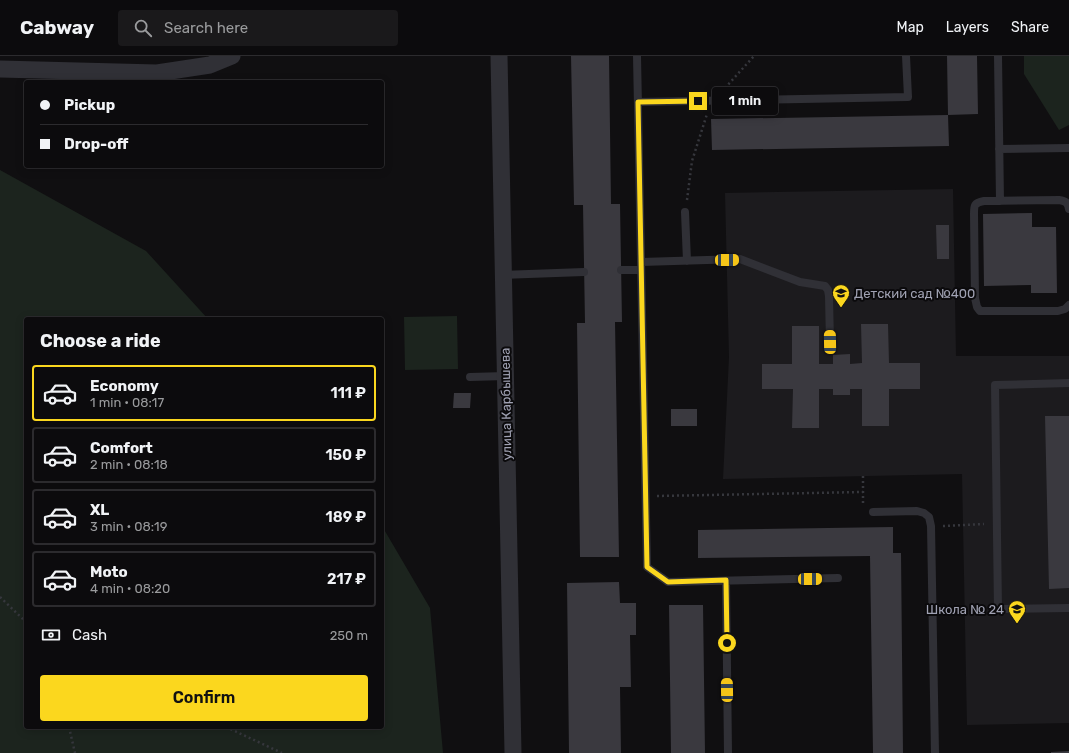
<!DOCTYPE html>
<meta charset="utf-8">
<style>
body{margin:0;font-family:Rubik,sans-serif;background:#1a191b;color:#f1f3f6;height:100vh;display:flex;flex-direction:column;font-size:15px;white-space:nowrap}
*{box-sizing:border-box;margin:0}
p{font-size:13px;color:#9a9b9d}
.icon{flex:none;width:22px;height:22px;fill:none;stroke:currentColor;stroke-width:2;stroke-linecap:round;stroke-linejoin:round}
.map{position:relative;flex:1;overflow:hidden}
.details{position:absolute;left:24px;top:261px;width:360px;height:412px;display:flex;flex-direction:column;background:#0c0b0d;border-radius:4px;box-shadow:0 2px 10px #0003,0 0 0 1px #2c2b2e}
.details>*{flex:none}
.top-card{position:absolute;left:24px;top:24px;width:360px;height:88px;border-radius:4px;box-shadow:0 2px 10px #0003,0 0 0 1px #2c2b2e;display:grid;align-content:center;height:88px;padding:0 16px;background:#0c0b0d}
.end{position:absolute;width:18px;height:18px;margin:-9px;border:5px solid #fbd71e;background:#111;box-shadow:0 0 0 2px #111}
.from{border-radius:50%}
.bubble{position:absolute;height:28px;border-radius:4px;background:#0c0b0d;box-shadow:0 2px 10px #0003,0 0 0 1px #2c2b2e;font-size:13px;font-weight:600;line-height:28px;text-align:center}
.car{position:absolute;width:12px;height:24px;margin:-12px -6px;border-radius:5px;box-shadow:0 0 3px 1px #0007;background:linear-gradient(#f5c518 24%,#345 0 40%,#f5c518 0 76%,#345 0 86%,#f5c518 0)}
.top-card b{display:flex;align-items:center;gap:14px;height:38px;font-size:15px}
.top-card b+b{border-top:1px solid #2c2b2e}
.top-card i{width:10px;height:10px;background:#f1f3f6}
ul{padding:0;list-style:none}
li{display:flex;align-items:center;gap:12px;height:56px;margin:0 8px 6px;padding:0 8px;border:2px solid #2c2b2e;border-radius:4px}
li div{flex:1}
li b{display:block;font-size:15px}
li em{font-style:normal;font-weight:600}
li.active{border-color:#fbd71e}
li>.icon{width:36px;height:36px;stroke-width:1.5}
h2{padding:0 16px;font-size:18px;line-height:48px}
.pay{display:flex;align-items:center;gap:10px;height:44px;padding:0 16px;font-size:15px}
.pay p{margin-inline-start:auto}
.primary-button{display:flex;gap:8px;margin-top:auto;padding:8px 16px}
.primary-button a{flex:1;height:46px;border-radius:4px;background:#fbd71e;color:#111;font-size:16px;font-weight:600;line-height:46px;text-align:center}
header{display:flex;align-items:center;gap:24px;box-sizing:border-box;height:56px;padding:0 20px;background:#0c0b0d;border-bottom:1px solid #2c2b2e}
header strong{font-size:19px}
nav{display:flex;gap:22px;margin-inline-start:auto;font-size:14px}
.search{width:280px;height:36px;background:#1a191b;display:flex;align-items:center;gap:10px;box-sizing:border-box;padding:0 14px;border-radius:4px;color:#9a9b9d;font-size:15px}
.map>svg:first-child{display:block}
.built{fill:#1c1b1e}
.green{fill:#1c241e}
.building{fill:#3a393f}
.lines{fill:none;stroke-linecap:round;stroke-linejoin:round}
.path{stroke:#36373d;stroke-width:2.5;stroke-dasharray:2 3;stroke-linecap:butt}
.lane{stroke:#303036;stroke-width:8}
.street{stroke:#303036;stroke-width:17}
.route{stroke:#fbd71e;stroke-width:5}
.labels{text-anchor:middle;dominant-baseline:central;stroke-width:4;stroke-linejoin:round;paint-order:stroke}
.poi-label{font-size:13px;fill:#a0a2b3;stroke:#0b0a0c;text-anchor:start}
.street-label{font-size:13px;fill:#a0a2b3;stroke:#0b0a0c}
</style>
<header>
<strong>Cabway</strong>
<div class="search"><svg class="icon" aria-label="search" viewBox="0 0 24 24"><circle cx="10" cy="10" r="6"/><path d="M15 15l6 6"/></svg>Search here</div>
<nav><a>Map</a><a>Layers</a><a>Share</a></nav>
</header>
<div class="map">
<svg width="1069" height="697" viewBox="0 0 1069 697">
<rect width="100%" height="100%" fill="#100f11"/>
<path class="built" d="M 953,133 L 956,300 L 1069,300 L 1069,667 L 967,669 L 962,418 L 723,423 L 729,301 L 725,137 Z"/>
<path class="green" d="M 1024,0 L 1069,0 L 1069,69 L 1059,74 L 1024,18 Z
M 0,114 L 146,195 L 208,263 L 26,263 L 26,671 L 382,671 L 382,470 L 430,552 L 443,697 L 0,697 Z
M 457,260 L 458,313 L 405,314 L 404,261 Z"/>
<path class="building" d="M 571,0 L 609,0 L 611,148 L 620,148 L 622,266 L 615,266 L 619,501 L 580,501 L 577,267 L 585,267 L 583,149 L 574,149 Z
M 947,0 L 977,0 L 978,58 L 948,59 Z
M 948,59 L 949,90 L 712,94 L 711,63 Z
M 1032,157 L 1032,171 L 1056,171 L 1057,237 L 1031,237 L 1031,229 L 984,230 L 983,158 Z
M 936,169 L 949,169 L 949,203 L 937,203 Z
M 861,268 L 888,268 L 889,307 L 920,307 L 920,333 L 889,333 L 889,370 L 862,370 L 862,333 L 850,333 L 850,339 L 833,339 L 833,333 L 819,333 L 819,372 L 792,372 L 793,333 L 762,333 L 762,308 L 792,308 L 792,270 L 819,270 L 819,308 L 833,308 L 833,299 L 850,298 L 850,308 L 862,307 Z
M 454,337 L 471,337 L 470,352 L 453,352 Z
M 671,353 L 697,353 L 697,370 L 671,370 Z
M 1045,360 L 1069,360 L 1069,532 L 1049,533 Z
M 893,471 L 893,497 L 901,497 L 903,697 L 873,697 L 870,500 L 698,502 L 698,474 Z
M 619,526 L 620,547 L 636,547 L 636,579 L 630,579 L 631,631 L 620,631 L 621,697 L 569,697 L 567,527 Z
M 669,549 L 703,549 L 705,697 L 671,697 Z
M 1069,695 L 1069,697 L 1051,697 L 1051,696 Z"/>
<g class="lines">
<path class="path" d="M 725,32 L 754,0
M 687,144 L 692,105 L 707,58
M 863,420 L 863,447
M 657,440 L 863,436
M 943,470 L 984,468
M 0,541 L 26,566
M 69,671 L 75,697
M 226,671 L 282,697"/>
<path class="lane" d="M 637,0 L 647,511 L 668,526 L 838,522
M 998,0 L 1000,145
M 638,46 L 908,41 L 906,0
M 999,93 L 1069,92
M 1069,153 C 1068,146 1065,145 1059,144 L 984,145 C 974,147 974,149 974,158 L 975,242 L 977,251 L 980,255 L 1058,255 L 1065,253 L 1069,249
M 685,156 L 687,205
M 641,206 L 740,203 L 800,226 L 825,230 L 828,234 L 829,240 L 830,287
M 621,214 L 641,214
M 503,219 L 584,216
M 470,321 L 506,320
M 1069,327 L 995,329 L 998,553 L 1069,552
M 873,456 L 917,455 L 924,457 L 929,461 L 931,470 L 935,697
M 726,525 L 728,697"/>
<path class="street" d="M 499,0 L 513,697
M 0,13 L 157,17 L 210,9 L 232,0"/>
</g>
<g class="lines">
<path class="route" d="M 698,45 L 638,46 L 647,511 L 668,526 L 726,524 L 727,587"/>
</g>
<defs>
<g id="school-pin" transform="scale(0.9)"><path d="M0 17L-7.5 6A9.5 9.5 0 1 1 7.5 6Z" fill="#fbd71e" stroke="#0b0a0c"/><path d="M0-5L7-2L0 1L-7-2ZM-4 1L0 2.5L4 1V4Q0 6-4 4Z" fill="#111"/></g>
</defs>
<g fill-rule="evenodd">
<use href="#school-pin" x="841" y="237"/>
<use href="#school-pin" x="1017" y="553"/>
</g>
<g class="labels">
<g class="poi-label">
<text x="854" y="237">Детский сад №400</text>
<text x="1004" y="553" text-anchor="end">Школа № 24</text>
</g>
<g class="street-label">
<text transform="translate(506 348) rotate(-91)">улица Карбышева</text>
</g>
</g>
</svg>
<i class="end from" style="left:727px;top:587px"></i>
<i class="end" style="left:698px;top:45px"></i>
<div class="bubble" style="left:712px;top:31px;width:66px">1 min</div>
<i class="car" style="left:727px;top:204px;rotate:89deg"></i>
<i class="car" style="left:830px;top:286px;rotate:359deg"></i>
<i class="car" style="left:810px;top:523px;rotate:89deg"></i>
<i class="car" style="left:727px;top:634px;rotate:359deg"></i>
<div class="top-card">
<b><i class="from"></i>Pickup</b>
<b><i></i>Drop-off</b>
</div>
<section class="details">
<h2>Choose a ride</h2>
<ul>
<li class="active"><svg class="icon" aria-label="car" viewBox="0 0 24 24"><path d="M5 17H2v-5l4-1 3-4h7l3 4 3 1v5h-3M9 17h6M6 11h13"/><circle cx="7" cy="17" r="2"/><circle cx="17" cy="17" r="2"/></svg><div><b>Economy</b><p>1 min · 08:17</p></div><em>111 ₽</em></li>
<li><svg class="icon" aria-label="car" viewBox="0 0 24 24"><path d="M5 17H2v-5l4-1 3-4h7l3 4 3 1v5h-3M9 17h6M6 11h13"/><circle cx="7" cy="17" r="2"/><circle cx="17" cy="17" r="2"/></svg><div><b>Comfort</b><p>2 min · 08:18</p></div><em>150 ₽</em></li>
<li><svg class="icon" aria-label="car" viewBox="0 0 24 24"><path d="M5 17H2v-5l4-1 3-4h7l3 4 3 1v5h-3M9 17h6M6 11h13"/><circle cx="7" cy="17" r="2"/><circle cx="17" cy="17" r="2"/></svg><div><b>XL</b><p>3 min · 08:19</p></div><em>189 ₽</em></li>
<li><svg class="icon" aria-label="car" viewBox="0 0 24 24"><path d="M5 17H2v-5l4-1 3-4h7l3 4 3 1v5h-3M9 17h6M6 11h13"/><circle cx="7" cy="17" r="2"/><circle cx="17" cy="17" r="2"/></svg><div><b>Moto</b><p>4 min · 08:20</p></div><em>217 ₽</em></li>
</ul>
<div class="pay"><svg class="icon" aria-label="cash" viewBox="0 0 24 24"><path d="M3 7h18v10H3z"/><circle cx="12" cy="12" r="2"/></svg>Cash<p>250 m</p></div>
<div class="primary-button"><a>Confirm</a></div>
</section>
</div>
